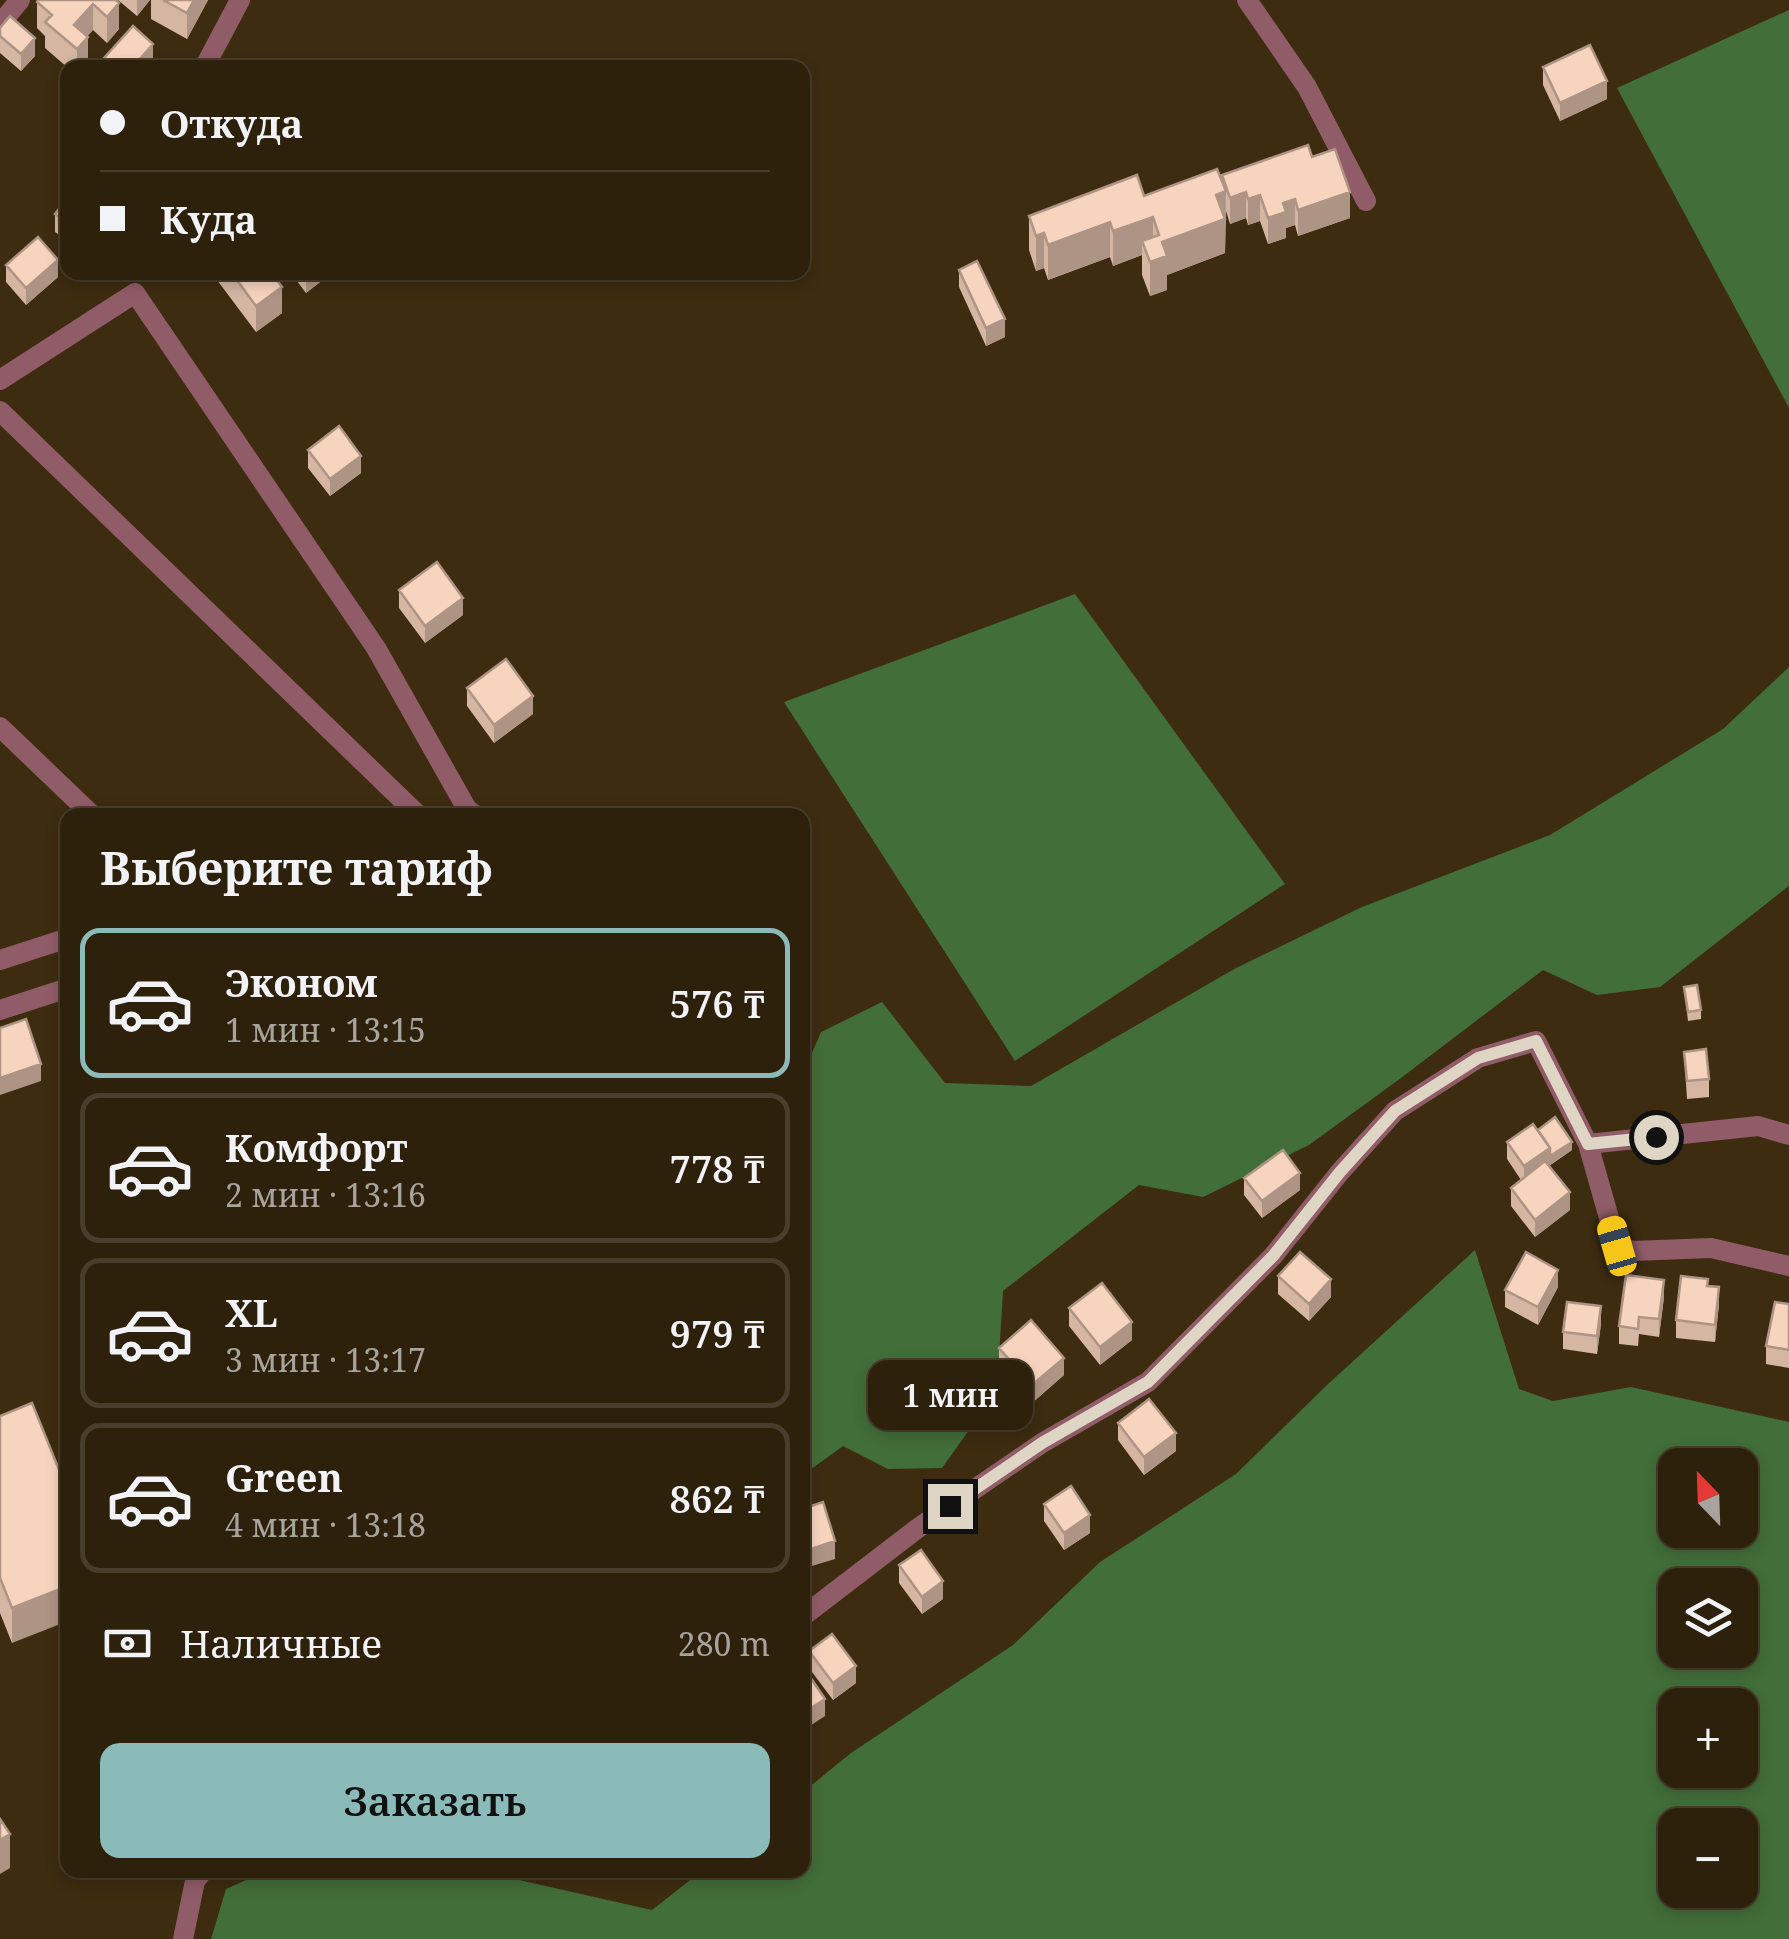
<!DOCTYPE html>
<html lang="ru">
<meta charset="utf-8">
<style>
body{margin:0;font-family:"Noto Serif",serif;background:#3a2e1a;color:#f1f3f6;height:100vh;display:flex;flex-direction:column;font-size:38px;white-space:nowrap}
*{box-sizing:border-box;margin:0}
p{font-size:32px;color:#a7a39d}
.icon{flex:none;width:55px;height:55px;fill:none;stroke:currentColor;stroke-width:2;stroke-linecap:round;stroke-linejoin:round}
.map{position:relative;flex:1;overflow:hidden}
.details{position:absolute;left:60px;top:808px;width:750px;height:1070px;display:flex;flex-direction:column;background:#2e210c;border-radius:20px;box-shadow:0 5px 15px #0003,0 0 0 2px #493e2d}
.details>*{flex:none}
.banner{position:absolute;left:60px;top:60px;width:750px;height:220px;border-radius:20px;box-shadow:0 5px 15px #0003,0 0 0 2px #493e2d;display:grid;align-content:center;height:220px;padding:0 40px;background:#2e210c}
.needle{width:65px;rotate:337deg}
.buttons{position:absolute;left:1658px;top:1448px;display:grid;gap:20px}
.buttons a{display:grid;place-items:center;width:100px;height:100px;border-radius:20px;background:#2e210c;box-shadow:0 5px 15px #0003,0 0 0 2px #493e2d;font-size:50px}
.end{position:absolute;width:45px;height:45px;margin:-22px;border:12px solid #dfd5c5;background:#111;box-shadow:0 0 0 5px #111}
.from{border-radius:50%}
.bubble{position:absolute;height:70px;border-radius:20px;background:#2e210c;box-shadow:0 5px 15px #0003,0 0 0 2px #493e2d;font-size:32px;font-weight:600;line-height:70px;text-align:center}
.car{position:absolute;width:30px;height:60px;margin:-30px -15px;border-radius:12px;box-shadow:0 0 8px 2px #0007;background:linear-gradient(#f5c518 24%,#345 0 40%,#f5c518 0 76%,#345 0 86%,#f5c518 0)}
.banner b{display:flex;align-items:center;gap:35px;height:95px;font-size:38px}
.banner b+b{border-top:2px solid #493e2d}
.banner i{width:25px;height:25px;background:#f1f3f6}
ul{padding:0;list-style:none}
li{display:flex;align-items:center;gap:30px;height:150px;margin:0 20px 15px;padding:0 20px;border:5px solid #493e2d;border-radius:20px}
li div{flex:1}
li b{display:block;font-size:38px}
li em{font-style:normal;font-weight:600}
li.active{border-color:#8bbbb9}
li>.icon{width:90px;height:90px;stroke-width:1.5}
h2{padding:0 40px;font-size:45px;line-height:120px}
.pay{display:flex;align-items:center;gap:25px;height:110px;padding:0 40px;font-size:38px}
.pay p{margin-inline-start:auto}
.primary-button{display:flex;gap:20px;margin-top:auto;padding:20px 40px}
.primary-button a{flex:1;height:115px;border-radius:20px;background:#8bbbb9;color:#111;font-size:40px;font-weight:600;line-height:115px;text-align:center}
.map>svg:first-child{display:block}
.forest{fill:#426e39;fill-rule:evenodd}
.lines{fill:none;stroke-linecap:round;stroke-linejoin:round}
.minor{stroke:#905c68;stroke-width:20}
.wall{fill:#d4b6a3}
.shaded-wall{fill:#ad9485}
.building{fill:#f7d4be;stroke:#ad9485;stroke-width:2.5}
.route{stroke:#dfd5c5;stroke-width:12}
</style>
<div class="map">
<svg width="1789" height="1939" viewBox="0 0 1789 1939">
<rect width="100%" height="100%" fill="#3d2c10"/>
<path class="forest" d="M 1789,10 L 1789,408 L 1617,88 Z
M 1075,594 L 1285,884 L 1015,1061 L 784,702 Z
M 1789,667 L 1789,886 L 1660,987 L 1597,995 L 1543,970 L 1401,1078 L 1309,1145 L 1203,1197 L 1139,1185 L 1003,1291 L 997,1391 L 942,1468 L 888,1469 L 843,1446 L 803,1475 L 802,1076 L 821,1032 L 882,1002 L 945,1083 L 1031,1086 L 1236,968 L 1362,907 L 1550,835 L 1723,729 Z
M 1475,1250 L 1519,1389 L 1553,1401 L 1631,1387 L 1789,1422 L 1789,1939 L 211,1939 L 226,1889 L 268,1870 L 475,1870 L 652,1910 L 703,1870 L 802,1870 L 803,1792 L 851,1753 L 1013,1645 L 1100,1562 L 1236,1474 L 1327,1385 ZM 1675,1465 L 1740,1465 L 1740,1530 L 1675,1530 ZM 1675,1585 L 1740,1585 L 1740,1650 L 1675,1650 ZM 1675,1705 L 1740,1705 L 1740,1770 L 1675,1770 ZM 1675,1825 L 1740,1825 L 1740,1890 L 1675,1890 Z"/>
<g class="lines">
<path class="minor" d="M 1247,0 L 1307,87 L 1366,201
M 0,24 L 20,0
M 204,68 L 240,0
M 0,380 L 135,293 L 376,648 L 467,809 L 475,815
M 0,411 L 418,815
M 0,727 L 92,815
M 0,960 L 68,938
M 0,1010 L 68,988
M 1588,1144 L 1617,1246 L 1633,1251 L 1711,1248 L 1789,1266
M 802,1617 L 918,1528 L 1042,1443 L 1148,1382 L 1273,1256 L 1340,1172 L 1395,1111 L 1478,1058 L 1536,1041 L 1588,1144 L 1758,1126 L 1789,1135
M 183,1939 L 195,1881 L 204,1870"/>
</g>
<path class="wall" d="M 118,0 L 150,0 L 137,16 Z
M 151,0 L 208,0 L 187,39 L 151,19 Z
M 37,2 L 119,3 L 119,29 L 107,43 L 93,30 L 87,36 L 88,63 L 84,68 L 68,68 L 45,48 L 45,36 L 37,28 Z
M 0,28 L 35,56 L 21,71 L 0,53 Z
M 1543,67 L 1607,99 L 1560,121 L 1543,85 Z
M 1312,157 L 1350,218 L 1298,236 L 1295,225 L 1286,228 L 1286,238 L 1268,244 L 1260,221 L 1248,225 L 1246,218 L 1230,224 L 1226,211 L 1225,253 L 1167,275 L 1167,290 L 1150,296 L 1142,275 L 1142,255 L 1113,266 L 1110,257 L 1048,280 L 1044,268 L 1036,271 L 1029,250 L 1029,216 L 1222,182 L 1222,175 Z
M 68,197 L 68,241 L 55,232 L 55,214 Z
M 6,265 L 58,277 L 26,305 L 6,282 Z
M 959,270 L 1005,337 L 986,346 L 959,287 Z
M 211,272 L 271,272 L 282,313 L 256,332 Z
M 290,272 L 333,272 L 306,293 Z
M 308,450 L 361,473 L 330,496 L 308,468 Z
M 399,590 L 463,615 L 425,643 L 399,608 Z
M 467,688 L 533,714 L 494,743 L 467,706 Z
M 1684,987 L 1701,1010 L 1701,1019 L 1688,1021 Z
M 1684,1052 L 1709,1079 L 1709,1097 L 1687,1099 Z
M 1538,1130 L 1572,1150 L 1549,1166 L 1570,1210 L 1535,1237 L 1511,1206 L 1511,1188 L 1521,1180 L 1507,1159 L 1507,1142 Z
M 1244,1178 L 1300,1190 L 1262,1218 L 1244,1195 Z
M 1278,1276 L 1331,1297 L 1309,1321 L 1278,1294 Z
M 1708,1286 L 1719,1304 L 1715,1342 L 1676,1338 L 1676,1320 Z
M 1558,1287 L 1538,1325 L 1505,1307 L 1505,1290 Z
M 1664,1297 L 1659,1337 L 1639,1334 L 1638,1346 L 1619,1344 L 1619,1326 Z
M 1789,1304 L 1789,1368 L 1766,1364 L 1766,1346 Z
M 1069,1308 L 1132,1340 L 1100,1365 L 1069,1326 Z
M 1601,1324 L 1597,1354 L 1563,1349 L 1563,1332 Z
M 999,1348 L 1064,1375 L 1032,1403 L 999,1365 Z
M 0,1416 L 68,1492 L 12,1643 L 0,1613 Z
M 1118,1423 L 1176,1451 L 1144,1475 L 1118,1440 Z
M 1044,1504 L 1090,1533 L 1064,1550 L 1044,1521 Z
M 899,1565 L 943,1599 L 922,1614 L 899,1583 Z
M 809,1651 L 856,1683 L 833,1700 L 809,1668 Z"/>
<path class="shaded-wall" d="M 137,0 L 150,0 L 137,16 Z
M 194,0 L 208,0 L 187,39 L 187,13 Z
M 119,3 L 119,29 L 107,43 L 107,17 Z
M 93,4 L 93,30 L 76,49 L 74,25 Z
M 88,37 L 88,63 L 84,68 L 77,68 L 77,49 Z
M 35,38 L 35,56 L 21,71 L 21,54 Z
M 153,44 L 153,62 L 148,68 L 132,68 Z
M 1607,81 L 1607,99 L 1560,121 L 1560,103 Z
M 1226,191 L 1225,253 L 1167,275 L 1167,290 L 1150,296 L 1150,262 L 1162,242 L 1216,195 Z
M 1246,192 L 1246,218 L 1230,224 L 1230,198 Z
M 1350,192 L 1350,218 L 1298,236 L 1298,210 Z
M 1260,195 L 1260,221 L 1248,225 L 1248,199 Z
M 1295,199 L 1295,225 L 1286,228 L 1286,238 L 1268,244 L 1268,218 L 1283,203 Z
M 1153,217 L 1153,251 L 1142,241 L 1142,255 L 1113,266 L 1113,231 Z
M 1110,222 L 1110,257 L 1048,280 L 1048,245 Z
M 1044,233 L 1044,268 L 1036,271 L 1036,236 Z
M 58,260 L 58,277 L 26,305 L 26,288 Z
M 306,272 L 333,272 L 306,293 Z
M 282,287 L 282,313 L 256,332 L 256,306 Z
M 1005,319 L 1005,337 L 986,346 L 986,328 Z
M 361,456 L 361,473 L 330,496 L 330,479 Z
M 463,598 L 463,615 L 425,643 L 425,626 Z
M 533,696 L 533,714 L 494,743 L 494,725 Z
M 41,1064 L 41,1081 L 0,1095 L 0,1078 Z
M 1572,1142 L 1572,1150 L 1550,1165 L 1550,1156 Z
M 1550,1148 L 1550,1165 L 1524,1184 L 1524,1166 Z
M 1300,1173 L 1300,1190 L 1262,1218 L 1262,1201 Z
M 1570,1192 L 1570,1210 L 1535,1237 L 1535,1220 Z
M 1558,1270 L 1558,1287 L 1538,1325 L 1538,1307 Z
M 1331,1279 L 1331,1297 L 1309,1321 L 1309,1304 Z
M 1664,1280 L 1664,1297 L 1659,1337 L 1659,1319 Z
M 1719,1287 L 1719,1304 L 1715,1342 L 1715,1325 Z
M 1601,1306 L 1601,1324 L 1597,1354 L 1597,1336 Z
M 1132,1322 L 1132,1340 L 1100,1365 L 1100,1347 Z
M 1064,1358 L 1064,1375 L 1032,1403 L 1032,1385 Z
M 1176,1433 L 1176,1451 L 1144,1475 L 1144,1457 Z
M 1090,1515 L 1090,1533 L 1064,1550 L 1064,1533 Z
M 835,1541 L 835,1559 L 802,1569 L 802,1552 Z
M 943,1581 L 943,1599 L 922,1614 L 922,1597 Z
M 68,1586 L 68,1621 L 12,1643 L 12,1608 Z
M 856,1666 L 856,1683 L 833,1700 L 833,1683 Z
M 825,1699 L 825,1716 L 802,1731 L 802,1714 Z
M 10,1834 L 10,1868 L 0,1874 L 0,1840 Z"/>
<path class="building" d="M 38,0 L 116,0 L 119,3 L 107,17 L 93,4 L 74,25 L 88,37 L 77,49 L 45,22 L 52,15 L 37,2 Z
M 163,0 L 194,0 L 187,13 Z
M 10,16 L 35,38 L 21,54 L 0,36 L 0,28 Z
M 133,26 L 153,44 L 132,68 L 95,68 Z
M 1590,45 L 1607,81 L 1560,103 L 1543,67 Z
M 1308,145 L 1312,157 L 1335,149 L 1350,192 L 1298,210 L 1295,199 L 1283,203 L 1286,212 L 1268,218 L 1260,195 L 1248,199 L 1246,192 L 1230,198 L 1222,175 Z
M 1217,169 L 1226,191 L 1216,195 L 1225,219 L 1162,242 L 1167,256 L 1150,262 L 1142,241 L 1159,235 L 1153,217 L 1113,231 L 1110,222 L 1048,245 L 1044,233 L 1036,236 L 1029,216 L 1137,175 L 1144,196 Z
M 68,197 L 68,224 L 55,214 Z
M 38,237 L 58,260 L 26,288 L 6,265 Z
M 977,261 L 1005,319 L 986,328 L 959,270 Z
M 231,272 L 271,272 L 282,287 L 256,306 Z
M 339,426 L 361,456 L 330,479 L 308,450 Z
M 437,562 L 463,598 L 425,626 L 399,590 Z
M 506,659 L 533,696 L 494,725 L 467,688 Z
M 1697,985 L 1701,1010 L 1688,1012 L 1684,987 Z
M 26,1019 L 41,1064 L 0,1078 L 0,1028 Z
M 1706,1049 L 1709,1079 L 1687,1081 L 1684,1052 Z
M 1555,1117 L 1572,1142 L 1550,1156 L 1550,1148 L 1538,1130 Z
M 1533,1124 L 1550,1148 L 1524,1166 L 1507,1142 Z
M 1283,1150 L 1300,1173 L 1262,1201 L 1244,1178 Z
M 1545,1161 L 1570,1192 L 1535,1220 L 1511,1188 Z
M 1300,1252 L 1331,1279 L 1309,1304 L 1278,1276 Z
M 1526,1252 L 1558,1270 L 1538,1307 L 1505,1290 Z
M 1626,1275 L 1664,1280 L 1659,1319 L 1639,1317 L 1638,1329 L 1619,1326 Z
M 1681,1276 L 1708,1279 L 1707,1286 L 1719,1287 L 1715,1325 L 1676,1320 Z
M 1102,1283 L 1132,1322 L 1100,1347 L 1069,1308 Z
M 1567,1302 L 1601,1306 L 1597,1336 L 1563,1332 Z
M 1775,1302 L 1789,1304 L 1789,1350 L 1766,1346 Z
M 1031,1320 L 1064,1358 L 1032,1385 L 999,1348 Z
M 1149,1399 L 1176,1433 L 1144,1457 L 1118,1423 Z
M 32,1403 L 68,1492 L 68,1586 L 12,1608 L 0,1578 L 0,1416 Z
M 1071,1486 L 1090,1515 L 1064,1533 L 1044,1504 Z
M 823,1502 L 835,1541 L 802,1552 L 802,1509 Z
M 921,1550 L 943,1581 L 922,1597 L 899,1565 Z
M 832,1634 L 856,1666 L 833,1683 L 809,1651 Z
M 802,1665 L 825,1699 L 802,1714 Z
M 0,1819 L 10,1834 L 0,1840 Z"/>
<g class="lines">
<path class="route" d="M 950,1506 L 1042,1443 L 1148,1382 L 1273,1256 L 1340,1172 L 1395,1111 L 1478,1058 L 1536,1041 L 1588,1144 L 1656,1137"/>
</g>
</svg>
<div class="buttons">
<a><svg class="needle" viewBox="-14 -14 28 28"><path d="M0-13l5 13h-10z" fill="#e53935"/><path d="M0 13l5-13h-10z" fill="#a7a39d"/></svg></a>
<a><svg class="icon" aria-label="layers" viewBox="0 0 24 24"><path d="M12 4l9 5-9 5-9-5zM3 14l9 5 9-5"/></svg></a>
<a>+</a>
<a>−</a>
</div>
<i class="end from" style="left:1656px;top:1137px"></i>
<i class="end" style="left:950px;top:1506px"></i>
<div class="bubble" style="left:868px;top:1360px;width:165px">1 мин</div>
<i class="car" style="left:1617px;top:1246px;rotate:344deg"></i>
<div class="banner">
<b><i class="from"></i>Откуда</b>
<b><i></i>Куда</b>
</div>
<section class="details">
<h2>Выберите тариф</h2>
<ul>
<li class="active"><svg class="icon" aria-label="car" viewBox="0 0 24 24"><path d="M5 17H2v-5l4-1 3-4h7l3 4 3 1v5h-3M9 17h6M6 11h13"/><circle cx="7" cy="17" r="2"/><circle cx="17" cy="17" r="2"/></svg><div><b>Эконом</b><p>1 мин · 13:15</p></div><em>576 ₸</em></li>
<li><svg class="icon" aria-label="car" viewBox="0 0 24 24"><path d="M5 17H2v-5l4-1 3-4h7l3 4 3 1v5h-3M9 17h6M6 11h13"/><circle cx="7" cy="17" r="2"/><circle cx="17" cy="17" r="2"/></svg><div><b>Комфорт</b><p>2 мин · 13:16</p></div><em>778 ₸</em></li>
<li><svg class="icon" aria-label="car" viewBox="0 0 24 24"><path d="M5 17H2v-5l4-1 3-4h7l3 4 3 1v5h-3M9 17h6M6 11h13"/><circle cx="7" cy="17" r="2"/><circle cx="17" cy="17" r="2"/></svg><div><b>XL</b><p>3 мин · 13:17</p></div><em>979 ₸</em></li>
<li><svg class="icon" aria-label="car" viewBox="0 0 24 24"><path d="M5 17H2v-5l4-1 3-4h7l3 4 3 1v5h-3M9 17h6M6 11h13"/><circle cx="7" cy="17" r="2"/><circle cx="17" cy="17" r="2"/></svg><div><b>Green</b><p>4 мин · 13:18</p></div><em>862 ₸</em></li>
</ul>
<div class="pay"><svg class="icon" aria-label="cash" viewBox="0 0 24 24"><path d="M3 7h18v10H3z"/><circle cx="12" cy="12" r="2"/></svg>Наличные<p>280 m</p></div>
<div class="primary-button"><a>Заказать</a></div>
</section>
</div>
